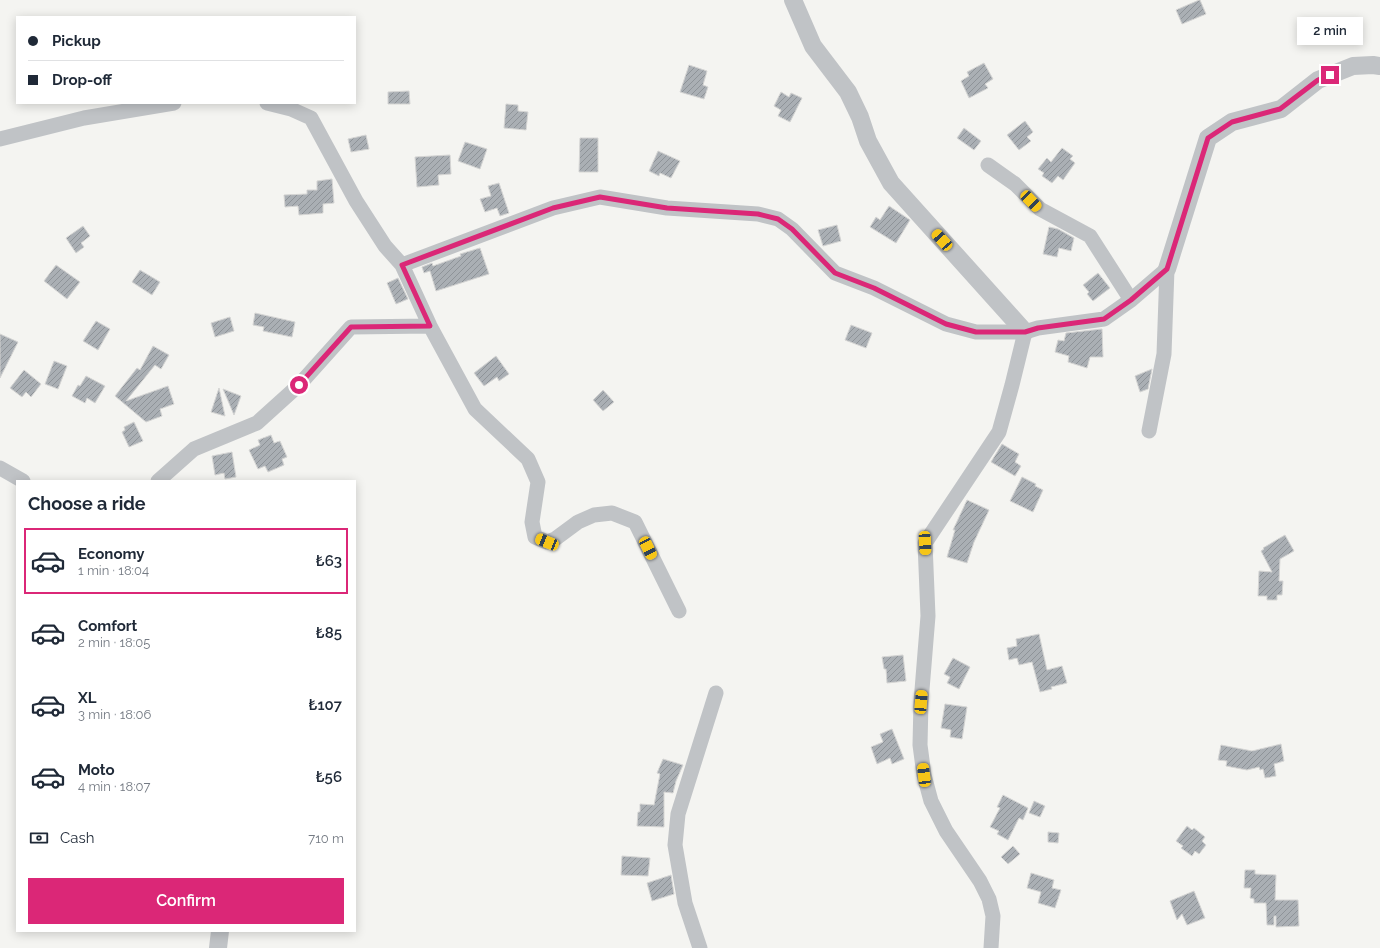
<!DOCTYPE html>
<meta charset="utf-8">
<style>
body{margin:0;font-family:Raleway,sans-serif;background:#f6f6f7;color:#1f2937;height:100vh;display:flex;flex-direction:column;font-size:15px;white-space:nowrap}
*{box-sizing:border-box;margin:0}
p{font-size:13px;color:#747a83}
.icon{flex:none;width:22px;height:22px;fill:none;stroke:currentColor;stroke-width:2;stroke-linecap:round;stroke-linejoin:round}
.map{position:relative;flex:1;overflow:hidden}
.details{position:absolute;left:16px;top:480px;width:340px;height:452px;display:flex;flex-direction:column;background:#fff;border-radius:0px;box-shadow:0 2px 10px #0003}
.details>*{flex:none}
.top-card{position:absolute;left:16px;top:16px;width:340px;height:88px;border-radius:0px;box-shadow:0 2px 10px #0003;display:grid;align-content:center;height:88px;padding:0 12px;background:#fff}
.end{position:absolute;width:18px;height:18px;margin:-9px;border:5px solid #db2777;background:#fff;box-shadow:0 0 0 2px #fff}
.from{border-radius:50%}
.bubble{position:absolute;height:28px;border-radius:0px;background:#fff;box-shadow:0 2px 10px #0003;font-size:13px;font-weight:600;line-height:28px;text-align:center}
.car{position:absolute;width:12px;height:24px;margin:-12px -6px;border-radius:5px;box-shadow:0 0 3px 1px #0007;background:linear-gradient(#f5c518 24%,#345 0 40%,#f5c518 0 76%,#345 0 86%,#f5c518 0)}
.top-card b{display:flex;align-items:center;gap:14px;height:38px;font-size:15px}
.top-card b+b{border-top:1px solid #e0e1e3}
.top-card i{width:10px;height:10px;background:#1f2937}
ul{padding:0;list-style:none}
li{display:flex;align-items:center;gap:12px;height:66px;margin:0 8px 6px;padding:0 4px;border:2px solid transparent;border-radius:0px}
li div{flex:1}
li b{display:block;font-size:15px}
li em{font-style:normal;font-weight:600}
li.selected{border-color:#db2777}
li>.icon{width:36px;height:36px;stroke-width:1.5}
h2{padding:0 12px;font-size:18px;line-height:48px}
.pay{display:flex;align-items:center;gap:10px;height:44px;padding:0 12px;font-size:15px}
.pay p{margin-inline-start:auto}
.primary-button{display:flex;gap:8px;margin-top:auto;padding:8px 12px}
.primary-button a{flex:1;height:46px;border-radius:0px;background:#db2777;color:#fff;font-size:16px;font-weight:600;line-height:46px;text-align:center}
.map>svg:first-child{display:block}
.building{fill:url(#building-hatch);stroke:#d5d5d4}
.lines{fill:none;stroke-linecap:round;stroke-linejoin:round}
.minor{stroke:#c0c3c6;stroke-width:15}
.tertiary{stroke:#c0c3c6;stroke-width:18}
.route{stroke:#db2777;stroke-width:5}
</style>
<div class="map">
<svg width="1380" height="948" viewBox="0 0 1380 948">
<defs>
<pattern id="building-hatch" width="6" height="6" patternUnits="userSpaceOnUse"><rect width="6" height="6" fill="#aaafb4"/><path d="M-1 1l2-2M0 6l6-6M5 7l2-2" fill="none" stroke="#8e9398"/></pattern>
</defs>
<rect width="100%" height="100%" fill="#f4f4f1"/>
<path class="building" d="M 1199,0 L 1200,0 L 1206,14 L 1182,24 L 1176,10 Z
M 984,63 L 993,79 L 985,84 L 988,88 L 969,98 L 961,81 L 969,76 L 967,72 Z
M 689,65 L 707,71 L 703,85 L 708,87 L 704,99 L 680,92 Z
M 409,91 L 410,104 L 388,104 L 388,92 Z
M 781,92 L 789,97 L 791,93 L 802,98 L 790,122 L 778,116 L 781,110 L 774,106 Z
M 506,104 L 518,105 L 518,111 L 528,112 L 526,130 L 504,128 Z
M 1025,121 L 1033,132 L 1027,137 L 1031,141 L 1019,150 L 1007,135 Z
M 964,128 L 981,141 L 974,150 L 957,138 Z
M 366,135 L 369,149 L 351,152 L 348,139 Z
M 580,138 L 598,138 L 598,172 L 579,172 Z
M 465,142 L 487,149 L 480,169 L 458,161 Z
M 1062,148 L 1073,156 L 1070,159 L 1075,163 L 1063,180 L 1058,176 L 1052,183 L 1042,176 L 1044,173 L 1038,169 L 1047,158 L 1051,162 Z
M 658,151 L 680,161 L 671,178 L 660,173 L 659,176 L 649,171 Z
M 450,155 L 451,174 L 438,175 L 439,185 L 417,187 L 415,157 Z
M 332,179 L 334,203 L 323,204 L 323,213 L 299,215 L 298,206 L 285,207 L 284,195 L 307,194 L 307,190 L 317,190 L 317,181 Z
M 499,183 L 509,213 L 500,216 L 497,208 L 485,212 L 480,199 L 491,196 L 488,186 Z
M 889,206 L 910,220 L 896,243 L 870,227 L 876,217 L 880,220 Z
M 837,225 L 841,241 L 823,246 L 818,230 Z
M 83,226 L 90,236 L 81,243 L 84,247 L 76,253 L 66,238 Z
M 1049,227 L 1058,229 L 1074,238 L 1071,251 L 1059,248 L 1057,257 L 1043,254 Z
M 480,248 L 489,274 L 436,291 L 430,271 L 424,273 L 422,267 L 432,263 L 433,266 L 461,256 L 460,254 Z
M 56,265 L 80,282 L 67,299 L 44,281 Z
M 140,270 L 160,282 L 152,295 L 132,282 Z
M 1098,273 L 1110,288 L 1093,301 L 1087,294 L 1089,292 L 1083,285 Z
M 398,278 L 408,299 L 396,304 L 387,283 Z
M 255,313 L 295,322 L 292,337 L 263,331 L 264,327 L 253,325 Z
M 230,317 L 234,331 L 215,337 L 211,323 Z
M 96,321 L 110,329 L 98,350 L 83,341 Z
M 851,325 L 872,333 L 866,348 L 845,340 Z
M 1102,329 L 1103,357 L 1090,357 L 1087,368 L 1068,362 L 1069,356 L 1055,352 L 1058,340 L 1064,341 L 1066,333 Z
M 0,334 L 18,342 L 0,378 Z
M 153,346 L 169,355 L 161,369 L 155,365 L 126,401 L 168,386 L 174,404 L 160,409 L 162,416 L 146,422 L 115,396 L 137,368 L 140,370 Z
M 496,356 L 509,374 L 499,381 L 497,377 L 484,386 L 474,373 Z
M 54,361 L 67,366 L 58,389 L 45,384 Z
M 1152,369 L 1148,389 L 1140,392 L 1135,376 Z
M 24,370 L 41,384 L 31,397 L 26,392 L 22,397 L 10,388 Z
M 86,376 L 105,386 L 95,403 L 87,398 L 85,403 L 72,396 L 78,385 L 80,386 Z
M 219,388 L 225,416 L 211,412 Z
M 223,389 L 241,396 L 234,415 Z
M 603,390 L 614,402 L 603,411 L 593,400 Z
M 134,422 L 143,441 L 129,447 L 122,432 L 125,430 L 124,427 Z
M 271,435 L 274,443 L 280,441 L 287,457 L 282,459 L 284,465 L 268,472 L 265,466 L 258,469 L 249,450 L 260,445 L 258,440 Z
M 1002,444 L 1019,454 L 1015,462 L 1021,466 L 1015,476 L 991,462 Z
M 232,452 L 236,477 L 225,479 L 224,473 L 215,475 L 212,456 Z
M 1022,477 L 1036,484 L 1035,486 L 1043,490 L 1033,512 L 1010,501 Z
M 967,500 L 989,510 L 974,542 L 967,563 L 947,557 L 955,530 L 953,530 Z
M 1285,535 L 1294,551 L 1280,559 L 1279,581 L 1283,581 L 1282,595 L 1277,595 L 1277,600 L 1267,600 L 1267,596 L 1258,596 L 1259,571 L 1272,572 L 1261,551 L 1264,549 L 1263,548 Z
M 1039,634 L 1047,670 L 1062,666 L 1067,683 L 1051,687 L 1052,689 L 1040,692 L 1032,662 L 1019,665 L 1017,658 L 1009,660 L 1007,648 L 1017,646 L 1016,639 Z
M 903,655 L 906,681 L 887,683 L 886,669 L 884,669 L 882,657 Z
M 953,658 L 970,667 L 959,689 L 947,683 L 950,677 L 944,674 Z
M 945,704 L 967,707 L 962,739 L 950,737 L 951,730 L 941,728 Z
M 892,729 L 904,759 L 892,764 L 890,758 L 877,764 L 871,747 L 883,742 L 880,734 Z
M 1281,744 L 1284,761 L 1274,764 L 1276,776 L 1265,778 L 1263,769 L 1260,770 L 1259,767 L 1247,770 L 1226,766 L 1227,761 L 1218,760 L 1221,745 L 1252,751 Z
M 663,759 L 683,765 L 676,781 L 673,793 L 664,792 L 664,827 L 637,826 L 638,812 L 640,812 L 640,804 L 654,805 L 660,774 L 657,773 Z
M 1003,795 L 1028,808 L 1023,820 L 1019,818 L 1008,840 L 997,834 L 999,831 L 990,827 L 1000,808 L 997,807 Z
M 1034,801 L 1045,806 L 1040,817 L 1029,813 Z
M 1187,826 L 1192,830 L 1194,828 L 1205,837 L 1202,841 L 1206,845 L 1199,854 L 1195,851 L 1192,856 L 1181,848 L 1183,846 L 1176,841 Z
M 1048,832 L 1059,833 L 1058,843 L 1048,842 Z
M 1013,846 L 1020,854 L 1008,864 L 1001,857 Z
M 622,856 L 650,858 L 648,876 L 621,875 Z
M 1245,870 L 1255,870 L 1255,874 L 1276,875 L 1275,900 L 1298,900 L 1299,926 L 1276,927 L 1276,916 L 1274,916 L 1274,925 L 1267,925 L 1266,903 L 1254,903 L 1254,899 L 1250,898 L 1251,888 L 1244,888 Z
M 1031,873 L 1054,880 L 1052,888 L 1061,890 L 1055,908 L 1038,903 L 1041,892 L 1027,888 Z
M 671,875 L 674,894 L 652,901 L 647,883 Z
M 1194,891 L 1205,918 L 1187,925 L 1182,914 L 1177,920 L 1170,901 Z"/>
<g class="lines">
<path class="minor" d="M 267,103 L 291,109 L 311,118 L 356,201 L 385,246 L 402,265 L 430,326 L 475,409 L 528,459 L 538,482 L 532,522 L 535,537 L 547,542 L 555,539 L 578,522 L 594,515 L 612,513 L 635,522 L 679,611
M 0,139 L 84,118 L 174,103
M 988,165 L 1015,184 L 1040,209 L 1090,236 L 1131,300
M 402,265 L 553,208 L 600,197 L 667,208 L 758,214 L 778,219 L 792,229 L 835,273 L 874,288 L 946,324 L 976,332 L 1025,332 L 1038,328 L 1104,319 L 1131,300 L 1167,269
M 1149,431 L 1164,354 L 1167,269
M 0,468 L 23,481
M 158,481 L 194,449 L 257,423 L 299,385 L 351,327 L 430,326
M 700,948 L 685,903 L 675,845 L 678,814 L 716,693
M 991,948 L 993,916 L 989,899 L 980,881 L 946,831 L 931,801 L 924,775 L 920,745 L 921,702 L 928,616 L 925,543 L 999,432 L 1012,385 L 1025,332"/>
<path class="tertiary" d="M 793,0 L 813,46 L 848,92 L 860,117 L 868,141 L 891,183 L 1025,332
M 1167,269 L 1208,138 L 1232,122 L 1281,109 L 1318,80 L 1353,66 L 1373,65 L 1380,66
M 218,948 L 220,931"/>
</g>
<g class="lines">
<path class="route" d="M 299,385 L 351,327 L 430,326 L 402,265 L 553,208 L 600,197 L 667,208 L 758,214 L 778,219 L 792,229 L 835,273 L 874,288 L 946,324 L 976,332 L 1025,332 L 1038,328 L 1104,319 L 1131,300 L 1167,269 L 1208,138 L 1232,122 L 1280,109 L 1318,80 L 1330,75"/>
</g>
</svg>
<i class="end from" style="left:299px;top:385px"></i>
<i class="end" style="left:1330px;top:75px"></i>
<div class="bubble" style="left:1297px;top:17px;width:66px">2 min</div>
<i class="car" style="left:1031px;top:201px;rotate:136deg"></i>
<i class="car" style="left:942px;top:240px;rotate:318deg"></i>
<i class="car" style="left:547px;top:542px;rotate:292deg"></i>
<i class="car" style="left:925px;top:543px;rotate:177deg"></i>
<i class="car" style="left:648px;top:548px;rotate:154deg"></i>
<i class="car" style="left:921px;top:702px;rotate:5deg"></i>
<i class="car" style="left:924px;top:775px;rotate:353deg"></i>
<div class="top-card">
<b><i class="from"></i>Pickup</b>
<b><i></i>Drop-off</b>
</div>
<section class="details">
<h2>Choose a ride</h2>
<ul>
<li class="selected"><svg class="icon" aria-label="car" viewBox="0 0 24 24"><path d="M5 17H2v-5l4-1 3-4h7l3 4 3 1v5h-3M9 17h6M6 11h13"/><circle cx="7" cy="17" r="2"/><circle cx="17" cy="17" r="2"/></svg><div><b>Economy</b><p>1 min · 18:04</p></div><em>₺63</em></li>
<li><svg class="icon" aria-label="car" viewBox="0 0 24 24"><path d="M5 17H2v-5l4-1 3-4h7l3 4 3 1v5h-3M9 17h6M6 11h13"/><circle cx="7" cy="17" r="2"/><circle cx="17" cy="17" r="2"/></svg><div><b>Comfort</b><p>2 min · 18:05</p></div><em>₺85</em></li>
<li><svg class="icon" aria-label="car" viewBox="0 0 24 24"><path d="M5 17H2v-5l4-1 3-4h7l3 4 3 1v5h-3M9 17h6M6 11h13"/><circle cx="7" cy="17" r="2"/><circle cx="17" cy="17" r="2"/></svg><div><b>XL</b><p>3 min · 18:06</p></div><em>₺107</em></li>
<li><svg class="icon" aria-label="car" viewBox="0 0 24 24"><path d="M5 17H2v-5l4-1 3-4h7l3 4 3 1v5h-3M9 17h6M6 11h13"/><circle cx="7" cy="17" r="2"/><circle cx="17" cy="17" r="2"/></svg><div><b>Moto</b><p>4 min · 18:07</p></div><em>₺56</em></li>
</ul>
<div class="pay"><svg class="icon" aria-label="cash" viewBox="0 0 24 24"><path d="M3 7h18v10H3z"/><circle cx="12" cy="12" r="2"/></svg>Cash<p>710 m</p></div>
<div class="primary-button"><a>Confirm</a></div>
</section>
</div>
